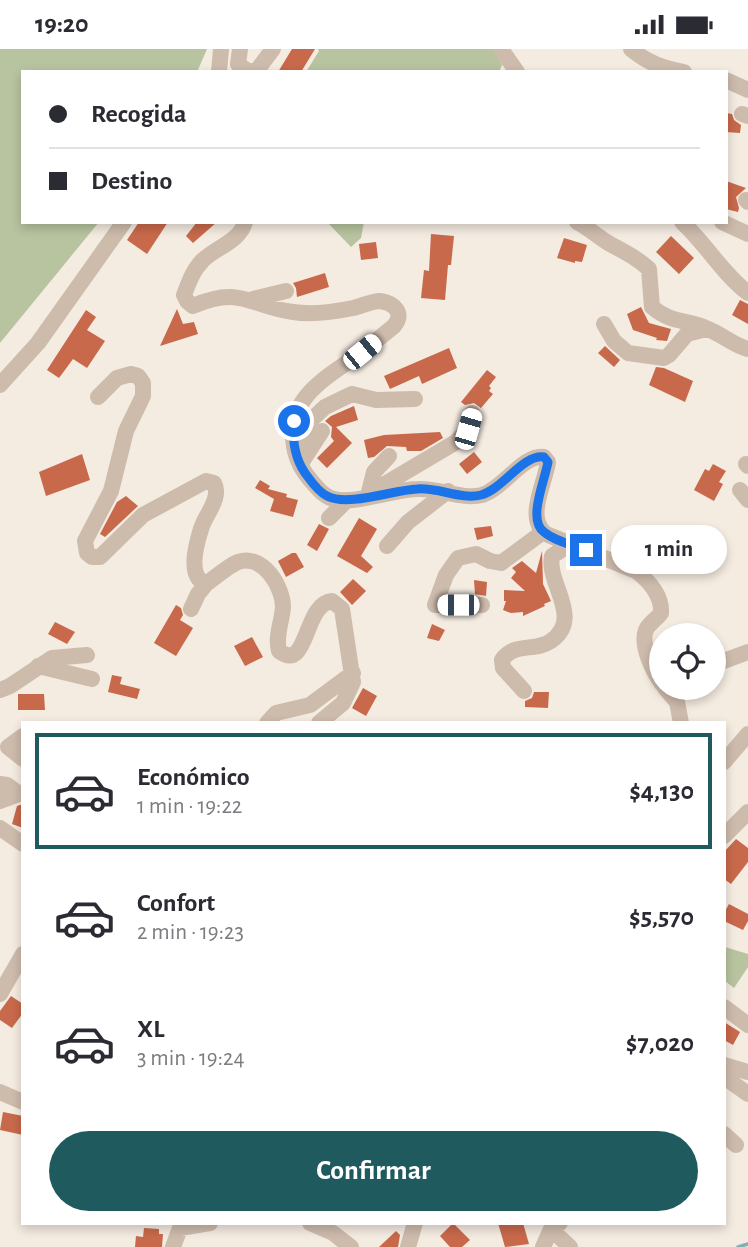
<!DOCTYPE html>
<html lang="es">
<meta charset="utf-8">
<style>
body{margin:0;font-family:"Alegreya Sans",sans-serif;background:#f2f2f3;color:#2b2b33;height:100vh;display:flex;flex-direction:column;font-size:26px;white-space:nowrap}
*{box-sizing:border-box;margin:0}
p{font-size:23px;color:#7c7c81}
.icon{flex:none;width:38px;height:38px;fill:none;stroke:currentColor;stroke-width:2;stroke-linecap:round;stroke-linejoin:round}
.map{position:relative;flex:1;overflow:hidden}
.panel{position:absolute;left:21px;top:672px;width:705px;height:504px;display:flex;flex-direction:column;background:#fff;border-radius:0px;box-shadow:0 4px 10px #0003}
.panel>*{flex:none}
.hud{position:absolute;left:21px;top:21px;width:707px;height:154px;border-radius:0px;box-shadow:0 4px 10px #0003;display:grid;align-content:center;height:154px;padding:0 28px;background:#fff}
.tools{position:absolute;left:649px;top:574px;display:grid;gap:14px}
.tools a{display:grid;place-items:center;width:77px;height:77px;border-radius:50%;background:#fff;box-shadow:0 4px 10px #0003;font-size:35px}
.end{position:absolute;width:32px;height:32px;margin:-16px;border:9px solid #1a73e8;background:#fff;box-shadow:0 0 0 4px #fff}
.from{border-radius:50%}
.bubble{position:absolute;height:49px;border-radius:24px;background:#fff;box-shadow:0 4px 10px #0003;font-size:23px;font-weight:600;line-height:49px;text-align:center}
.car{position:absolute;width:21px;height:42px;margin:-21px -10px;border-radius:9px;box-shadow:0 0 5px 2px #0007;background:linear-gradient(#fff 24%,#345 0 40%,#fff 0 76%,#345 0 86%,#fff 0)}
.hud b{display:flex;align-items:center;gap:24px;height:66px;font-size:26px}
.hud b+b{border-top:2px solid #e1e1e2}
.hud i{width:18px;height:18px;background:#2b2b33}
ul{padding:12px 0 0;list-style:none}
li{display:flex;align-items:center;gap:21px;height:116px;margin:0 14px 10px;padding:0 14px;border:4px solid transparent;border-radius:0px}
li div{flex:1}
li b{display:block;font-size:26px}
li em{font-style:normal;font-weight:600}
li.on{border-color:#1f5a5e}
li>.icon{width:63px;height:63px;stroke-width:1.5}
.action{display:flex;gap:14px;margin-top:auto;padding:14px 28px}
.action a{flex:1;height:80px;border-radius:42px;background:#1f5a5e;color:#fff;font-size:28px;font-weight:600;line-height:80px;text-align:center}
.status{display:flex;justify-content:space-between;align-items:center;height:49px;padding:0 35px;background:#fff;direction:ltr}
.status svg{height:19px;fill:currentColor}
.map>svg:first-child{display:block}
.green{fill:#b8c4a0}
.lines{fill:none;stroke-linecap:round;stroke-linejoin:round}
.stream{stroke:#7fb0b2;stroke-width:3.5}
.building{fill:#c8694b}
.minor{stroke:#cdbbac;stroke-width:16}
.route{stroke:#1a73e8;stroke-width:9}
</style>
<div class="status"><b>19:20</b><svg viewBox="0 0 49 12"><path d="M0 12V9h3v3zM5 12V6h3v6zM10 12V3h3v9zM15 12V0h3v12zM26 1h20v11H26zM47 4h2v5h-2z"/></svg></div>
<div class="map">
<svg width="748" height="1198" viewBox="0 0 748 1198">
<rect width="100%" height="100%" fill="#f4ebe1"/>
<path class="green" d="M 0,0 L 207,0 L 197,23 L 23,23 L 23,173 L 99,173 L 0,294 Z
M 318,0 L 494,0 L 502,16 L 499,23 L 306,23 L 319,2 Z
M 364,173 L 361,189 L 351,198 L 328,174 Z
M 725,898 L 748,905 L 748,918 L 734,939 L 725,932 Z"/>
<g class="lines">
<path class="stream" d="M 738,1198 L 748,1195"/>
</g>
<path class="building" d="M 292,0 L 315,0 L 301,23 L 278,23 Z
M 726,64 L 732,65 L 734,71 L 741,76 L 740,84 L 726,83 Z
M 726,132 L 746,139 L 736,148 L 739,159 L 738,163 L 726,160 Z
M 139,173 L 168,173 L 147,205 L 127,191 Z
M 197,173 L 217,173 L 193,194 L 186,187 Z
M 431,185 L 454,187 L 451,216 L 448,216 L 445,251 L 421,249 L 424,221 L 429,222 Z
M 671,187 L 694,209 L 679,225 L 656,203 Z
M 564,189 L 587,196 L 582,213 L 575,212 L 575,214 L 557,209 Z
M 376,193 L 378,209 L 361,211 L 359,195 Z
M 325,224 L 329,238 L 297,248 L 296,239 L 293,234 Z
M 740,251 L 748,255 L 748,275 L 732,266 Z
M 641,258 L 649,274 L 671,280 L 667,292 L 656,291 L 657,289 L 633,281 L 627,265 Z
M 177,260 L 183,275 L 194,273 L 198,285 L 160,297 Z
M 86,261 L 96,268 L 87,281 L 105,292 L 87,319 L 73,310 L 59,329 L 47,321 Z
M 605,297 L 620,311 L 614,318 L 598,304 Z
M 449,299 L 457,319 L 422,335 L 419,327 L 390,340 L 384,327 Z
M 656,318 L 664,319 L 693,332 L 685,353 L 649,336 Z
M 487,321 L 496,328 L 489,337 L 491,339 L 489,342 L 493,345 L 481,359 L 474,354 L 465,356 L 461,353 Z
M 354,357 L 358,371 L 336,378 L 352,394 L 327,419 L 317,409 L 334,392 L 331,388 L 332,378 L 325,372 L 331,367 Z
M 440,383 L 443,389 L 421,402 L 407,402 L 406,398 L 387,397 L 374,408 L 368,409 L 364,391 L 384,386 Z
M 474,403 L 482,413 L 467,425 L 459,415 Z
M 82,405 L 90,431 L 46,447 L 39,423 Z
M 713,415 L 726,422 L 719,433 L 723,435 L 714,452 L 694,441 L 705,420 L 709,422 Z
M 260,431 L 270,437 L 268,440 L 287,445 L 286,448 L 298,451 L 293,468 L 270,462 L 274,450 L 255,439 Z
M 126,447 L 138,457 L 105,488 L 100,485 L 117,453 Z
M 359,469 L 377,480 L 361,507 L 373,518 L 367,524 L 337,507 Z
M 319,475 L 329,480 L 317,502 L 307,496 Z
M 491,477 L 493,487 L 477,491 L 474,479 Z
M 542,502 L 543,535 L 551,552 L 544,555 L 545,557 L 523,567 L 523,563 L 511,564 L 503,561 L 506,552 L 504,552 L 504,541 L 525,542 L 511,529 L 516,523 L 512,519 L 522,512 L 536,524 Z
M 292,504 L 296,504 L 304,518 L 286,528 L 278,512 Z
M 353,530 L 366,542 L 352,556 L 340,543 Z
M 474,531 L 487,533 L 486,547 L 475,545 Z
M 176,556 L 181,559 L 183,566 L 180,571 L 193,579 L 176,607 L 154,594 Z
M 55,573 L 75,583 L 67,595 L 48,585 Z
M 432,575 L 445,581 L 439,592 L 427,589 Z
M 252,588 L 263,608 L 245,617 L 234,597 Z
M 112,626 L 122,628 L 120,635 L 140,640 L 137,650 L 108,643 Z
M 363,639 L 377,647 L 366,667 L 352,659 Z
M 534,643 L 549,643 L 548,659 L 525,658 L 525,652 L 532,649 Z
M 18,645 L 44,645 L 45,661 L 18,661 Z
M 23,755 L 23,779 L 12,775 L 17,757 Z
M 736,790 L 748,799 L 748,813 L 731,835 L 724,830 L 724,803 Z
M 729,855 L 748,865 L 748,872 L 743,881 L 724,872 L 724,864 Z
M 11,947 L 23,955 L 23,964 L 12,979 L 0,971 L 0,962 Z
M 724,973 L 740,983 L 733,996 L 724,991 Z
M 3,1063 L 23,1067 L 23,1086 L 0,1081 Z
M 453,1174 L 470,1191 L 462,1198 L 450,1198 L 440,1187 Z
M 498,1174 L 523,1174 L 529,1195 L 505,1198 Z
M 144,1179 L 159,1180 L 159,1185 L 163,1185 L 162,1198 L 135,1198 L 136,1187 L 143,1188 Z
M 396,1182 L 400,1186 L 398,1198 L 379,1198 Z"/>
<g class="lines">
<path class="minor" d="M 240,0 L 238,15 L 249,23
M 501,0 L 517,23
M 631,0 C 648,14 662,19 684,23
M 219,23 L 221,0
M 251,23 L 258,20 L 273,0
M 726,31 L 748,41
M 742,65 L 748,67
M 746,151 L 748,153
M 245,173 C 240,192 217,198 203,211 C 193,221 189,233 184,246 L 187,252 L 193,257 C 241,236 249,257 293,263 C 312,266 334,263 353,259 C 361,257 372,252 380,252 C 394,254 405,264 394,277 C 383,286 372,295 361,304 C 328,328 285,348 294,397 C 296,411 303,423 313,434 C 319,441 325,448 334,450 C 354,456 395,440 418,440 C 440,439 462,451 482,446 C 503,440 523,405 544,408 L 548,413 C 545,435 525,469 546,485 L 636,522 C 649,532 662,547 661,564 C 657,570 649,574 646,581 C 640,596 653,623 662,635
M 577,173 C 589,179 598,188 610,195 C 625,203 637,209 649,220 L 652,258 C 672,275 687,270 708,280 C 723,286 733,296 748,300
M 682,173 C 706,195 722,224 748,244
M 722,173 L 748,185
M 253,250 L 286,242
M 604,275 L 614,292 L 628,304 L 664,309 L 669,306 L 687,285 L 706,280
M 0,336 L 38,294 L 124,173
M 98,348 L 117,329 L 131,325 L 138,327 L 143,334 L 143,347 L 126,382 L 111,442 L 85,492 L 87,504 L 92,508 L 100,508 L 143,466 L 206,432 L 214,434 C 222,449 205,466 201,480 C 196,496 187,528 206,535 C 216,528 228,517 238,513 C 263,504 283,538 283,558 C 282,573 275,587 279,602 C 309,624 303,555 332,552 L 342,560 L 353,633 L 343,654 L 319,674
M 295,401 L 309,373 L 325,358 L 352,345 L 376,351 L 415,350
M 746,415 L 748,417
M 300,416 L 322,382
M 740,441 L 748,451
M 376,445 L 380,438 L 456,393 L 468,380 L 472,364
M 368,447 L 374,423 L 389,407
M 329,469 L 347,451
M 387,497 L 408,473 L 448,442
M 482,556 L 435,556 L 446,526 L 458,509 L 476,505 L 490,512 L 501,514 L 543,483
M 191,560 L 198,545 L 206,535
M 38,617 L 92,630
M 714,621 L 721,613 L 748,603
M 665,639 L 677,653 L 681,674
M 0,641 L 10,637 L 52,609 L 87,606
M 524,642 L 503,619 L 502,611 C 514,593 535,603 551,592 C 584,569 546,534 552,507 L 571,495
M 267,674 L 276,664 L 310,656 L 353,624
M 23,687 L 8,698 L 23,710
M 724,713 L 748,685
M 0,735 L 7,736 L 19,745 L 0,752
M 0,779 L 23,795
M 724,787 L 748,763
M 0,945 L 23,905
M 724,958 L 748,976
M 724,1016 L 748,1023
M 724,1028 L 748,1045
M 0,1043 L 23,1053
M 724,1085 L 736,1096
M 310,1174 L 333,1184 L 351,1198
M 551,1180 L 570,1198
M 173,1198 L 180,1179 L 210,1174
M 408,1198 L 415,1174
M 543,1198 L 551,1180 L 560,1174"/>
</g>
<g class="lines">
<path class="route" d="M 294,372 C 292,392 295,412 308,428 C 313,435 319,443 327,447 C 348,458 393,441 417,440 C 438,438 461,451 481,446 C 503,440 523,405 544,408 L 548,413 C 545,431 527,471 544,483 C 555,492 572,496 586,501"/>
</g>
</svg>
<div class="tools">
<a><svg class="icon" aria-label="locate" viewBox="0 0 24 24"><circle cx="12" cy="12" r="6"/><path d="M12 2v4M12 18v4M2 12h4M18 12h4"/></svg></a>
</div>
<i class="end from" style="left:294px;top:372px"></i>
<i class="end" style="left:586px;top:501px"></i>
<div class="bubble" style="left:611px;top:476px;width:116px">1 min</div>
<i class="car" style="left:362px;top:303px;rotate:51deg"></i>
<i class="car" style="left:468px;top:380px;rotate:16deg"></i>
<i class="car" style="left:458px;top:556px;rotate:270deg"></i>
<div class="hud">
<b><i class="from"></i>Recogida</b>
<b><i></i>Destino</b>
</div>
<section class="panel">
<ul>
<li class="on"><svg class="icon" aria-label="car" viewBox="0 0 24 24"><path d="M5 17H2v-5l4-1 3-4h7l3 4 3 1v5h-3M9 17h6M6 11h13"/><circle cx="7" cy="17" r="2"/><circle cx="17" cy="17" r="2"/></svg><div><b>Económico</b><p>1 min · 19:22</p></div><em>$4,130</em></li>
<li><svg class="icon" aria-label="car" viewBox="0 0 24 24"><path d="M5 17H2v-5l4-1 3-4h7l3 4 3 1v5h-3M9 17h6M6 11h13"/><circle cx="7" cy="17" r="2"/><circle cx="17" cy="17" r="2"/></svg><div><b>Confort</b><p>2 min · 19:23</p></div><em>$5,570</em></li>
<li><svg class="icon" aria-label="car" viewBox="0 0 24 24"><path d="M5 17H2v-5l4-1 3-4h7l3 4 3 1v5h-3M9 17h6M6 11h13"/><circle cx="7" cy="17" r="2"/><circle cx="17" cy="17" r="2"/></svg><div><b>XL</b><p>3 min · 19:24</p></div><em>$7,020</em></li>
</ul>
<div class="action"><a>Confirmar</a></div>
</section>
</div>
